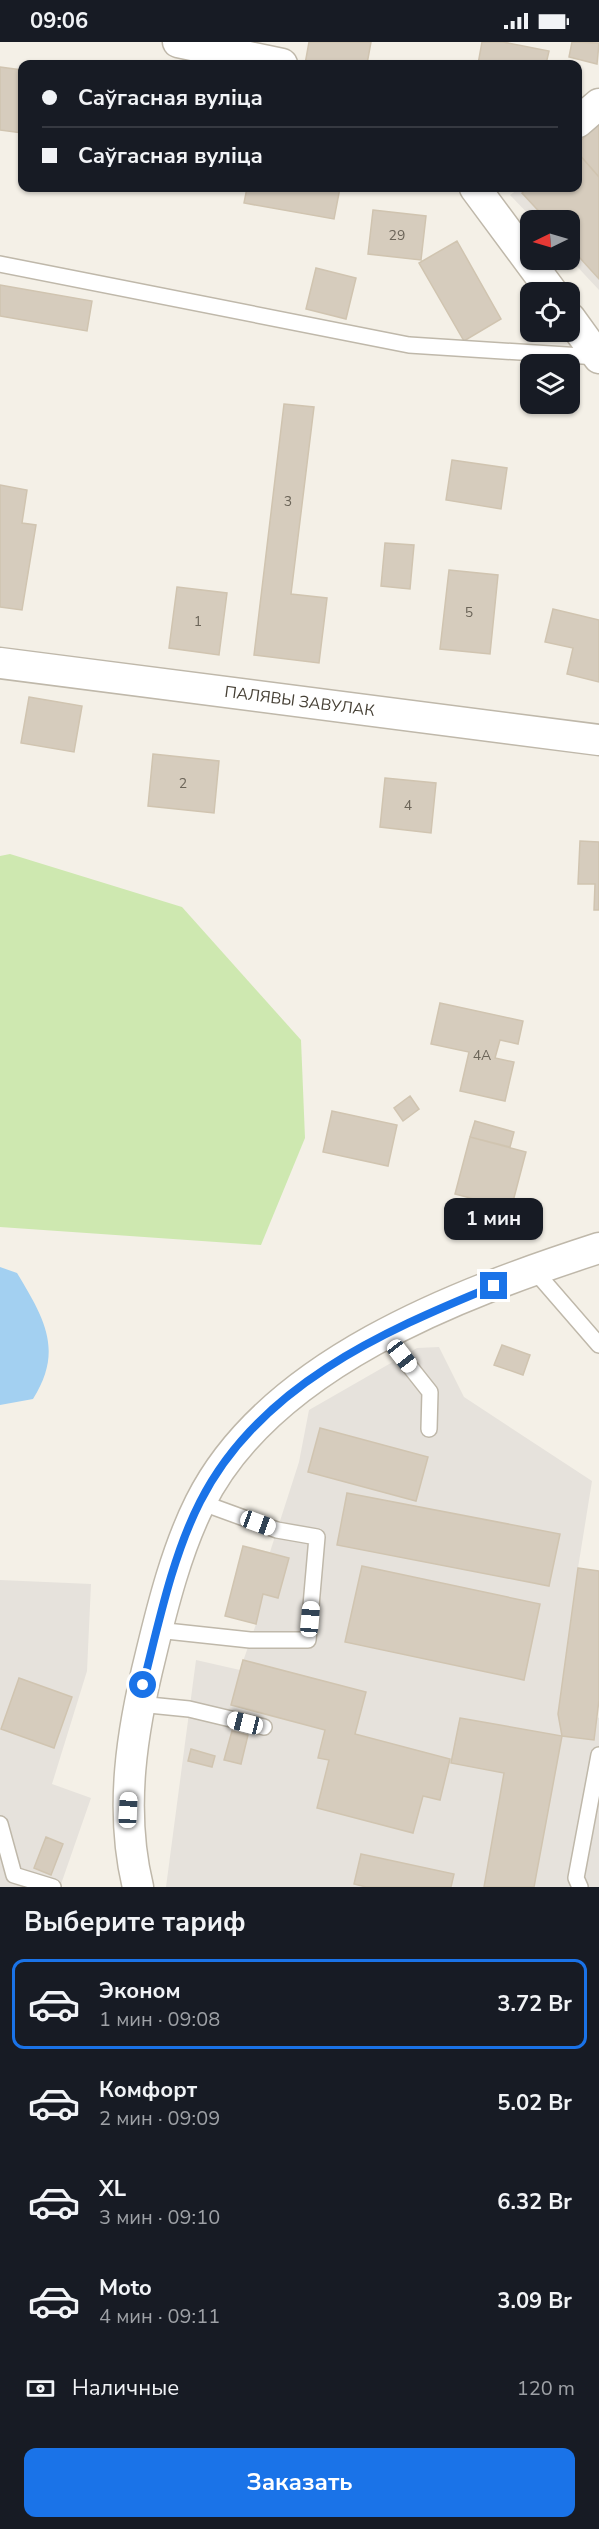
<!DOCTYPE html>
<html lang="ru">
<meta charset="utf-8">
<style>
body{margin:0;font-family:"Nunito Sans",sans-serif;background:#242831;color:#f1f3f6;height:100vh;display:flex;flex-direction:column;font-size:22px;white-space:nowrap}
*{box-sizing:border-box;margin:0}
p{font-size:20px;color:#9ea1a6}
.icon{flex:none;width:33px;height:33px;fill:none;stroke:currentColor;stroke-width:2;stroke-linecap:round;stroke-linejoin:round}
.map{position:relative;height:1845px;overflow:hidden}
.side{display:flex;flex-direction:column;background:#171b24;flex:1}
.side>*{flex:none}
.guide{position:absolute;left:18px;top:18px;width:564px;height:132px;border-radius:12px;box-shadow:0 2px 4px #0004;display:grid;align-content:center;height:132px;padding:0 24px;background:#171b24}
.needle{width:39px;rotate:265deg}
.controls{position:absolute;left:520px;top:168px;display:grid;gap:12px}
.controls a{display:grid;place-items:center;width:60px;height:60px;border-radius:12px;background:#171b24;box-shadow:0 2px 4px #0004;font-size:30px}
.end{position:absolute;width:27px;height:27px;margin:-14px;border:8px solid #1a73e8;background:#fff;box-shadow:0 0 0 3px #fff}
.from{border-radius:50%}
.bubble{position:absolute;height:42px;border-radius:12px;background:#171b24;box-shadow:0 2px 4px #0004;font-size:20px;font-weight:700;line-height:42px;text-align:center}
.car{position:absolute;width:18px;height:36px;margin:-18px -9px;border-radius:8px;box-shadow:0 0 4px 2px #0007;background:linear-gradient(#fff 24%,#345 0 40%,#fff 0 76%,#345 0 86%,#fff 0)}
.guide b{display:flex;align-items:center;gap:21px;height:57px;font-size:22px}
.guide b+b{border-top:2px solid #363941}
.guide i{width:15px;height:15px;background:#f1f3f6}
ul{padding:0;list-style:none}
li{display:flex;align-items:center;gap:18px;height:90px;margin:0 12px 9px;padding:0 12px;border:3px solid transparent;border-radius:12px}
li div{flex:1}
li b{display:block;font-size:22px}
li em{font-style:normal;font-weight:700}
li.active{border-color:#1a73e8}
li>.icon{width:54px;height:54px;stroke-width:1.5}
h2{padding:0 24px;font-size:27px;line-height:72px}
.pay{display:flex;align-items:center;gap:15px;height:66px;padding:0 24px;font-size:22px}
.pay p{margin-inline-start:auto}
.cta{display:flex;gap:12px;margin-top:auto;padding:12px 24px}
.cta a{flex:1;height:69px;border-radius:12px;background:#1a73e8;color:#fff;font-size:24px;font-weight:700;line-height:69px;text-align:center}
.status{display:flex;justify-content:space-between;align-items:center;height:42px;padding:0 30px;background:#171b24;direction:ltr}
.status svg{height:16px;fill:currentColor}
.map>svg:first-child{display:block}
.industrial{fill:#e6e2dc}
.green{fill:#cee8b0}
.water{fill:#a3d0f1}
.building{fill:#d6ccbd;stroke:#d0c4b0;stroke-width:1.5}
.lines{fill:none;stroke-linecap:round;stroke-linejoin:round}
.service-casing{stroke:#bfb8aa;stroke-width:18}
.minor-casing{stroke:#bfb8aa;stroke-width:33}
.service{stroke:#fff;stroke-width:15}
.minor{stroke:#fff;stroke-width:30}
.route{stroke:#1a73e8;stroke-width:8}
.labels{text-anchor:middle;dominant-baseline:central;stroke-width:4.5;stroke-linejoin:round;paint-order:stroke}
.number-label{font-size:14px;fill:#6b6458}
.street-label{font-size:16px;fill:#474136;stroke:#fff}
</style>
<div class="status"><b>09:06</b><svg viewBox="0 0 49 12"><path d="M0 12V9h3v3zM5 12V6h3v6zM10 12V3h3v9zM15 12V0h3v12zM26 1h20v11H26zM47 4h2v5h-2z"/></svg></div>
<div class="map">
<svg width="599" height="1845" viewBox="0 0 599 1845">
<rect width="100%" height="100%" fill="#f4f0e7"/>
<path class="industrial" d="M 599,82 L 599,248 L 570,217 L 570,178 L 534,178 L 510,153 L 520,146 L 578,146 L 578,101 Z
M 439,1305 L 464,1355 L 592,1439 L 578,1526 L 599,1529 L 599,1658 L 597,1675 L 599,1676 L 599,1845 L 166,1845 L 196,1618 L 240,1628 L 256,1582 L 225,1574 L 243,1504 L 270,1510 L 299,1420 L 309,1368 L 417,1306 Z
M 0,1538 L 91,1542 L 87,1629 L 52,1742 L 91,1756 L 60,1845 L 0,1845 Z"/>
<path class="green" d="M 10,812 L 182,865 L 301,998 L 305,1096 L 261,1203 L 0,1185 L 0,814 Z"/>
<path class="water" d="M 0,1225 L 17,1231 C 44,1276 64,1308 33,1357 L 0,1363 Z"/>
<path class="building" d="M 309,0 L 371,0 L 367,22 L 305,22 Z
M 482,0 L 503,0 L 549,9 L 546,22 L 478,22 Z
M 572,0 L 599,1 L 597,22 L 569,15 Z
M 0,25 L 22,28 L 22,91 L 0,88 Z
M 599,82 L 599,135 L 578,111 L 578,101 Z
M 578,111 L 599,135 L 599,237 L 570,205 L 570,178 L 547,178 L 522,151 L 528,146 L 578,146 Z
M 247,146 L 340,146 L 334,177 L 244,161 Z
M 373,168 L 426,174 L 421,218 L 368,212 Z
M 457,199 L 501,277 L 464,299 L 419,221 Z
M 316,226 L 356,236 L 346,277 L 306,267 Z
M 0,243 L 92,259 L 87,289 L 0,274 Z
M 284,362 L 314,365 L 291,552 L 327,556 L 319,621 L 254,613 Z
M 452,418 L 507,426 L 501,467 L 446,458 Z
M 0,443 L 27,448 L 22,481 L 36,483 L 22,568 L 0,565 Z
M 385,501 L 414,503 L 410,547 L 381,544 Z
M 449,528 L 498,533 L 490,612 L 440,607 Z
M 177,545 L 227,551 L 219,613 L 169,606 Z
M 553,567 L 599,578 L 599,640 L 567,632 L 573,606 L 545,600 Z
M 29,655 L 82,664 L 74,710 L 21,701 Z
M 153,712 L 219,719 L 214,771 L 148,764 Z
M 385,736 L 436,741 L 431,791 L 380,785 Z
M 580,799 L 599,800 L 599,868 L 594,868 L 595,842 L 578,842 Z
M 440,961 L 523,979 L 518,1002 L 500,998 L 495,1016 L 514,1020 L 505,1059 L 460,1049 L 469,1010 L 431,1002 Z
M 410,1054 L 419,1067 L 403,1079 L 394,1066 Z
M 332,1069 L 397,1083 L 388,1124 L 323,1110 Z
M 475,1079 L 514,1090 L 510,1105 L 470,1095 Z
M 470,1095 L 526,1110 L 511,1167 L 455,1152 Z
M 502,1303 L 530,1313 L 523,1333 L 494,1323 Z
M 320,1386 L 428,1415 L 416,1459 L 308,1430 Z
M 347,1451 L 560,1492 L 549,1544 L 337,1503 Z
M 243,1504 L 289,1516 L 278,1556 L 263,1552 L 256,1582 L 225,1574 Z
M 362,1524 L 540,1562 L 524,1638 L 345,1600 Z
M 578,1526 L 599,1529 L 599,1658 L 594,1698 L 562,1694 L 558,1672 Z
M 243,1618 L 366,1650 L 355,1692 L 450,1717 L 440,1758 L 423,1754 L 413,1791 L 317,1766 L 329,1718 L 318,1716 L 325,1688 L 231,1663 Z
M 19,1636 L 72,1655 L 54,1706 L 1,1687 Z
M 460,1676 L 562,1694 L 534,1845 L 484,1845 L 504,1731 L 451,1721 Z
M 232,1689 L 248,1693 L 241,1722 L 224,1718 Z
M 191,1707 L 215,1714 L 212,1725 L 188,1719 Z
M 46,1795 L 63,1802 L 51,1833 L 34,1826 Z
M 361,1812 L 454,1832 L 451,1845 L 366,1845 L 354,1842 Z"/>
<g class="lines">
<g class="service-casing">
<path id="service" d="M 0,222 L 409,303 L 598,315
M 534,1228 L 599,1303
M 384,1292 L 430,1350 L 429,1387
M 157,1588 L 250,1598 L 308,1598 L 317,1495 L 277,1488 L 200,1460
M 139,1662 L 189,1667 L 264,1685
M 0,1782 L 14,1833 L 53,1845
M 580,1845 L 576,1836 L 599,1713"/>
</g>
<g class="minor-casing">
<g id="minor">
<path d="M 178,0 L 282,22"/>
<path d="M 578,80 L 599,62"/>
<path d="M 475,146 L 552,250"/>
<path d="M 570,276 L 599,316"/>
<path id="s1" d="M 0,621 L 599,698"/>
<path d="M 138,1845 C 119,1767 132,1688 151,1612 C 163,1562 177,1507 200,1461 C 269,1322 460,1251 599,1206"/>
</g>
</g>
<use href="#service" class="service"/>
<use href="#minor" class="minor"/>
</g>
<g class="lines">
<path class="route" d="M 143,1643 C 158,1584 172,1515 200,1460 C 258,1345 381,1290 494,1244"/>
</g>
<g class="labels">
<g class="number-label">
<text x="397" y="193">29</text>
<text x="288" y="459">3</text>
<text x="469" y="570">5</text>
<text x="198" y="579">1</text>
<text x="183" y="741">2</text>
<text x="408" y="763">4</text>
<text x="482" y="1013">4А</text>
</g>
<g class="street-label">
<text stroke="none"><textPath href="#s1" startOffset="302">ПАЛЯВЫ ЗАВУЛАК</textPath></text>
</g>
</g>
</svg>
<div class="controls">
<a><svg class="needle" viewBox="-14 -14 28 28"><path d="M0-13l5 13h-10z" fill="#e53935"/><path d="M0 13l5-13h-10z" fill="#9ea1a6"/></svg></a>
<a><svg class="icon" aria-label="locate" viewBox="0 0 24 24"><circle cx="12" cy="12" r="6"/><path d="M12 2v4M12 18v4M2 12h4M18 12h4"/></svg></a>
<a><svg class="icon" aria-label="layers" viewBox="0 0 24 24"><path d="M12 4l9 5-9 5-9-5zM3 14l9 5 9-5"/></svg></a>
</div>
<i class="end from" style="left:143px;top:1643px"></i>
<i class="end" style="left:494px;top:1244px"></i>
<div class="bubble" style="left:444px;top:1156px;width:99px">1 мин</div>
<i class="car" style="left:402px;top:1314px;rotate:142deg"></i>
<i class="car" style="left:258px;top:1481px;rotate:110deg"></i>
<i class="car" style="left:310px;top:1577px;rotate:5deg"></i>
<i class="car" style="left:245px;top:1681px;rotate:284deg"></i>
<i class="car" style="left:128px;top:1768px;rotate:3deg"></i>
<div class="guide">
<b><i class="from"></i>Саўгасная вуліца</b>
<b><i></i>Саўгасная вуліца</b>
</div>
</div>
<section class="side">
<h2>Выберите тариф</h2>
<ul>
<li class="active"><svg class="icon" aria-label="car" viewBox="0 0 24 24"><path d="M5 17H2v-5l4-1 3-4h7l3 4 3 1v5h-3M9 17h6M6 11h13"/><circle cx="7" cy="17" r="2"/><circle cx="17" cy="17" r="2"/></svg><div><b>Эконом</b><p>1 мин · 09:08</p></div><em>3.72 Br</em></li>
<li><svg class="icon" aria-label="car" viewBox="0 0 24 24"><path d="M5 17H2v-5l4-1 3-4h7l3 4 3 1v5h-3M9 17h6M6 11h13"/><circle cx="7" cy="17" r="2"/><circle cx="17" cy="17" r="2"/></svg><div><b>Комфорт</b><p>2 мин · 09:09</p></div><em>5.02 Br</em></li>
<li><svg class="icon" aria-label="car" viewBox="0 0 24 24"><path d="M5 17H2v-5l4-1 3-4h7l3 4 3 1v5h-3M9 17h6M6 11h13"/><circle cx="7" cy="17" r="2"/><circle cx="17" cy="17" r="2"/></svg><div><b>XL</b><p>3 мин · 09:10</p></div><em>6.32 Br</em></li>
<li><svg class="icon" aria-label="car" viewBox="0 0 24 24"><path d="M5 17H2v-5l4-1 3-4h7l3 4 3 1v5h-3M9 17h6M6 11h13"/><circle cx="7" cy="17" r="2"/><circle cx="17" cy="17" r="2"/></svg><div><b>Moto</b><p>4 мин · 09:11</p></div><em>3.09 Br</em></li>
</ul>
<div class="pay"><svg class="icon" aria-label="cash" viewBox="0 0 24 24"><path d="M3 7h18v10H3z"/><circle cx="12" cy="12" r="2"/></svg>Наличные<p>120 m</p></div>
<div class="cta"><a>Заказать</a></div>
</section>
